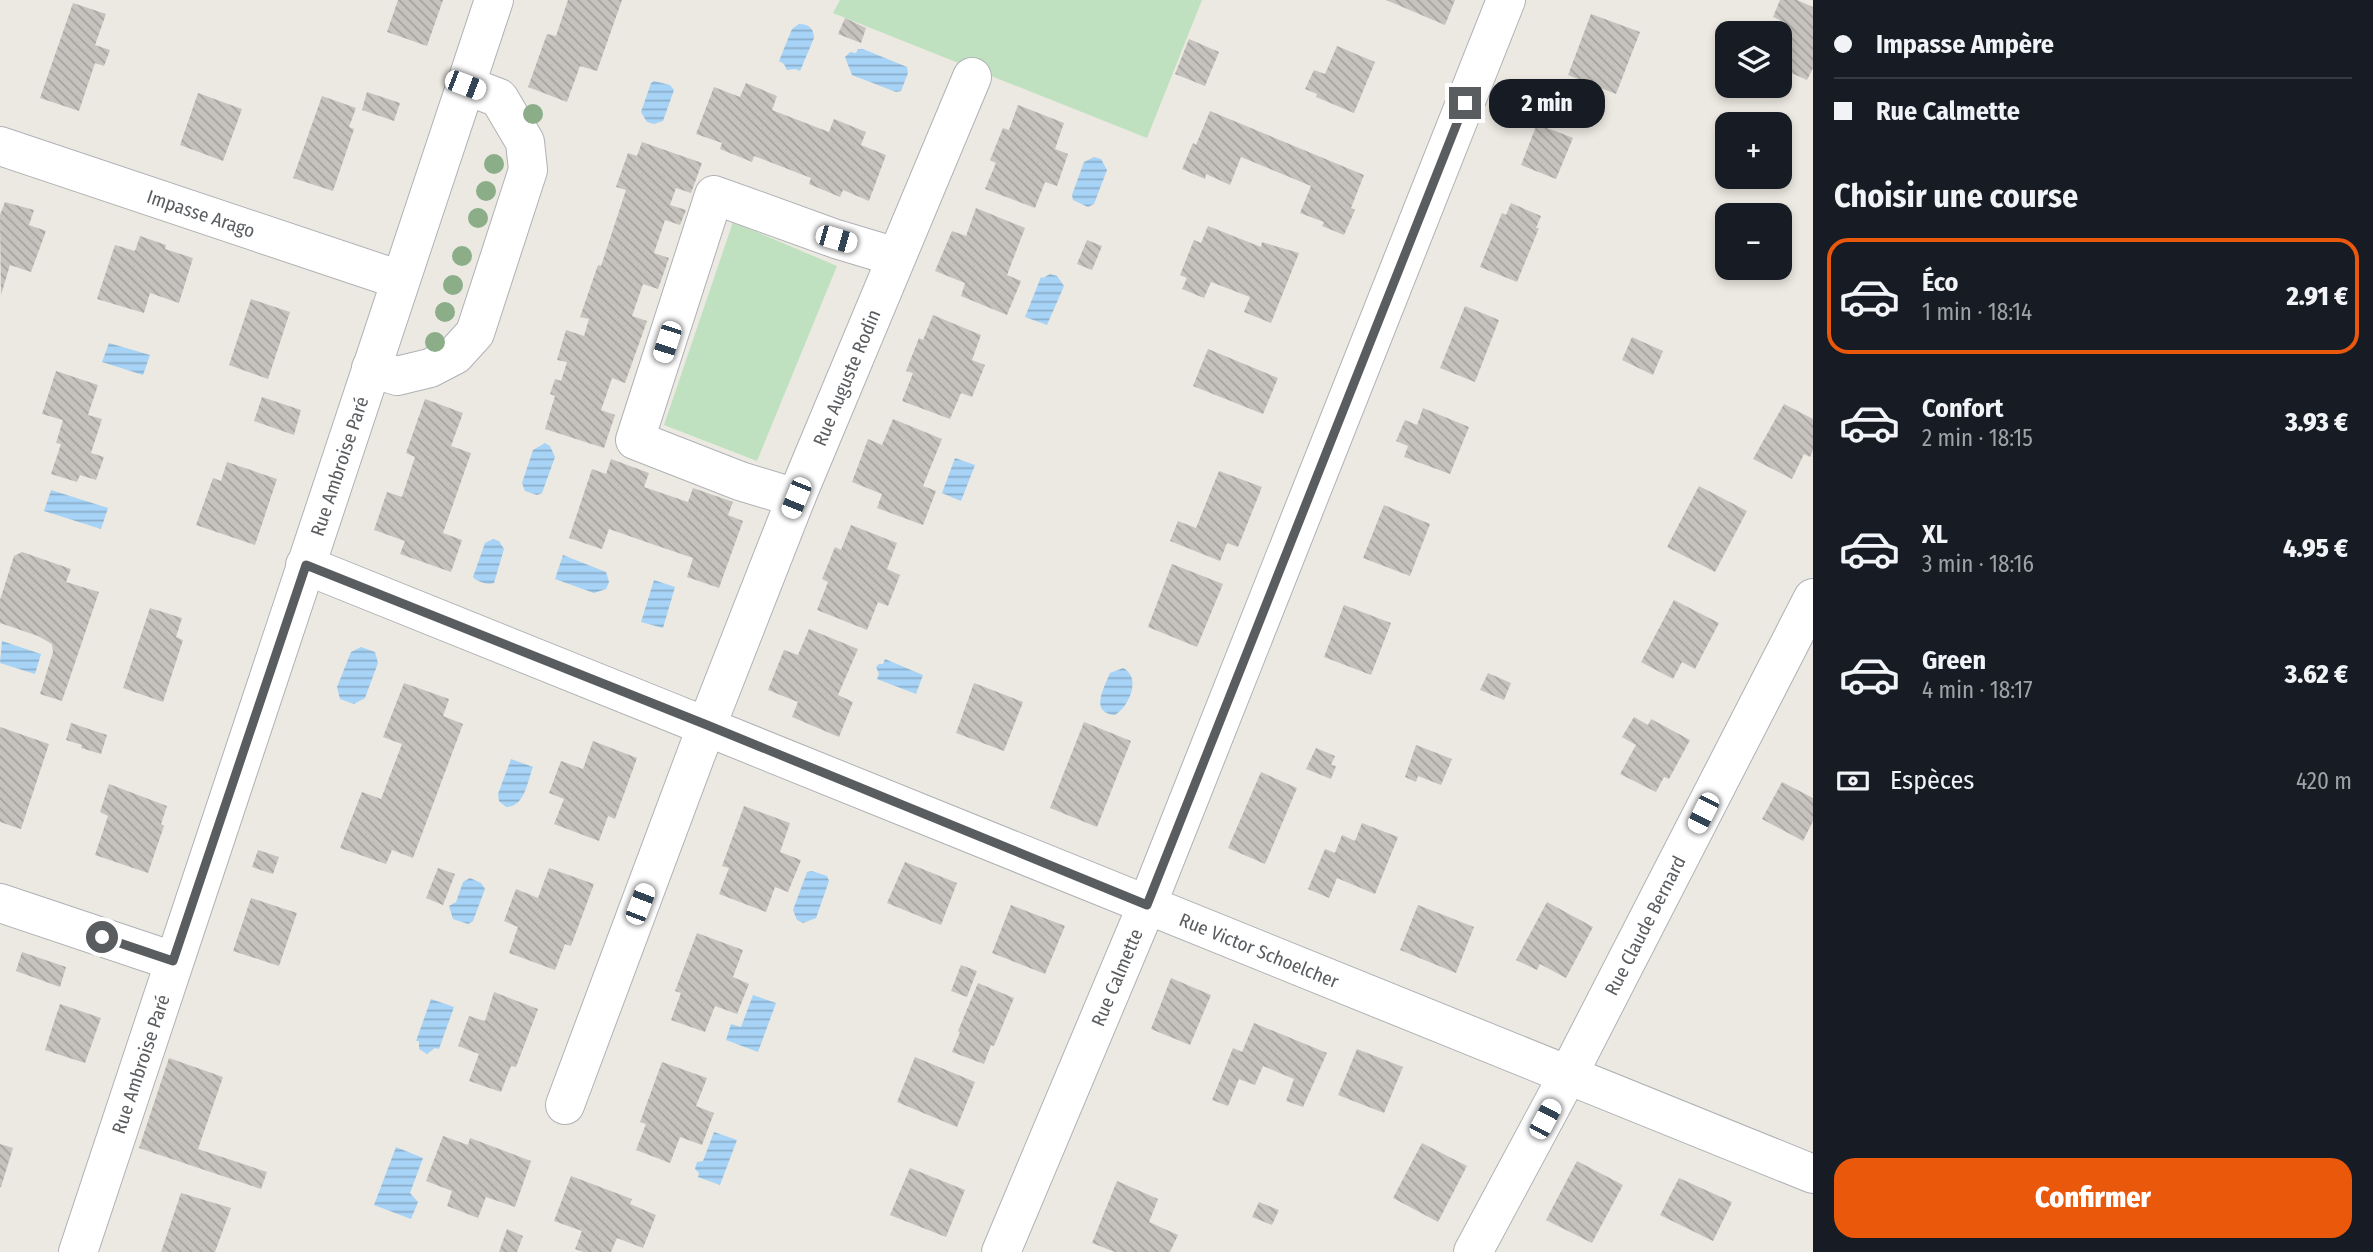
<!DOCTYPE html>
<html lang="fr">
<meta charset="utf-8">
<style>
body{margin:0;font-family:"Fira Sans Condensed",sans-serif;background:#242831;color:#f1f3f6;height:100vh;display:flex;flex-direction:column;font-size:26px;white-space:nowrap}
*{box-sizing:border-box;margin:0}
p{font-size:23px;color:#9ea1a6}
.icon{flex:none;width:38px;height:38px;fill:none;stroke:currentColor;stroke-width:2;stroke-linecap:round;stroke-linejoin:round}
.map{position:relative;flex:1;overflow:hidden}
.panel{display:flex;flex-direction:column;background:#171b24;width:560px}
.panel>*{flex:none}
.banner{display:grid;align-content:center;height:154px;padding:0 21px;background:#171b24}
.fabs{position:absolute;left:1715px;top:21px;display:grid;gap:14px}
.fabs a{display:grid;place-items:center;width:77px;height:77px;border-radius:14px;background:#171b24;box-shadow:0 4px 10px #0003;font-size:35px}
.end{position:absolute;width:32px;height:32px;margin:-16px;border:9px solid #5a5d60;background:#fff;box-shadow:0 0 0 4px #fff}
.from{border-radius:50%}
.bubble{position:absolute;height:49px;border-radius:21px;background:#171b24;box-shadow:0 4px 10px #0003;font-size:23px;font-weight:800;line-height:49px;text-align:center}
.car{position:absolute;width:21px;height:42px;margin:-21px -10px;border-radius:9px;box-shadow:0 0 5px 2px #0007;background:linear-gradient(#fff 24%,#345 0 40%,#fff 0 76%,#345 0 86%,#fff 0)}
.banner b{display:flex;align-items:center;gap:24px;height:66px;font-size:26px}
.banner b+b{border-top:2px solid #363941}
.banner i{width:18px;height:18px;background:#f1f3f6}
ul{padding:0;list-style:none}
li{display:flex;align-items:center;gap:21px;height:116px;margin:0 14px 10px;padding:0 7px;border:4px solid transparent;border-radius:21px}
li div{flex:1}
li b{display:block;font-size:26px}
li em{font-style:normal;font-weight:800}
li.selected{border-color:#ea580c}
li>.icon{width:63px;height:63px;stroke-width:1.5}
h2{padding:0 21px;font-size:32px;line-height:84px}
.pay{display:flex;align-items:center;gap:18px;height:77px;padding:0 21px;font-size:26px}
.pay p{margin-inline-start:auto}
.action{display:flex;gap:14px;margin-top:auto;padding:14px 21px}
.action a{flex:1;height:80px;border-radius:21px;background:#ea580c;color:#fff;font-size:28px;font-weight:800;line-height:80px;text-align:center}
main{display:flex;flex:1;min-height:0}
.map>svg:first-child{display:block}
.grass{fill:#c0e1c0}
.water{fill:url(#water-rules)}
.building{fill:url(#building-back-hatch)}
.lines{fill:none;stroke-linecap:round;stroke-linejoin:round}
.minor-casing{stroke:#afb2b5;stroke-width:40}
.minor{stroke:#fff;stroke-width:38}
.tree{fill:#8bae88}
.route{stroke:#5a5d60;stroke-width:9}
.labels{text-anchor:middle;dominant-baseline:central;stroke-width:6;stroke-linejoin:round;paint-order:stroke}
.street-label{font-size:19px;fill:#5a5d60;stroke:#fff}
</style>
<main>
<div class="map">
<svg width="1813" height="1252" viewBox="0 0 1813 1252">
<defs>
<pattern id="water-rules" width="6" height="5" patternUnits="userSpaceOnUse" patternTransform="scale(1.75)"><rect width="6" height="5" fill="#a6d3f6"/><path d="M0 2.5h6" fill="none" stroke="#8aaecb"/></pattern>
<pattern id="building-back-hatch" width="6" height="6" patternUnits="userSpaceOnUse" patternTransform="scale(1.75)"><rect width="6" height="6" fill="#c6c3be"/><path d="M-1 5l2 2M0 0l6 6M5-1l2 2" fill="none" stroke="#a4a29e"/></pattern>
</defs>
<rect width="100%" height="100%" fill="#ebe9e1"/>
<path class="grass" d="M 840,0 L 1202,0 L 1147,138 L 833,13 Z
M 733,222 L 837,266 L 757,461 L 664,425 Z"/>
<path class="water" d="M 799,24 C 808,24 814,28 814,38 L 800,71 L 795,69 L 787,70 L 784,64 L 779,61 L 792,29 Z
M 858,49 L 863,49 L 907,67 L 908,73 L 901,91 L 896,92 L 852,75 L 845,57 L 850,52 L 856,53 Z
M 654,81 L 670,85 L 674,90 L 663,121 L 654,124 L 647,122 L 641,112 L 651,83 Z
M 1094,157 L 1101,159 L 1107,170 L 1094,204 L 1088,207 L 1073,200 L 1072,195 L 1084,162 Z
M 1050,274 L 1057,276 L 1064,286 L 1047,325 L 1025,317 L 1041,277 L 1043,278 Z
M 109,343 L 150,355 L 143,375 L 102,362 Z
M 545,443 L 550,446 L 555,457 L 542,493 L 537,495 L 525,491 L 522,483 L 533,450 Z
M 955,458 L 975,465 L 961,501 L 942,493 Z
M 51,490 L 108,508 L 101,529 L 44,511 Z
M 493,539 L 499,541 L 504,549 L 494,583 C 488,585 477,582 473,577 L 485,543 Z
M 563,555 L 606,572 L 609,582 L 606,589 L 594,593 L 555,579 Z
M 654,580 L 675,587 L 663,628 L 641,622 Z
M 2,641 L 41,654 L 35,674 L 0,663 Z
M 361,647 L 375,652 L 378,663 L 365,698 L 354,704 L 340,699 L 337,687 L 351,652 Z
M 885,659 L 923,675 L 916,694 L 877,679 L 879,674 L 876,667 L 879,664 L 883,664 Z
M 1123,668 C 1142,677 1129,707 1115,715 C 1089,713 1104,688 1110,673 Z
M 511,759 L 533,767 C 527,782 525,807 506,807 L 499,801 L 498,794 Z
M 812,871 L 827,876 L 829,881 L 816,918 L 803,923 L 797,920 L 793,910 L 807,872 Z
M 470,878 L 481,883 L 485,889 L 473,921 L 468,924 L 453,919 L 449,906 L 456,902 L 463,882 Z
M 753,995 L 776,1003 L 758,1052 L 726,1040 L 731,1024 L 741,1027 Z
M 431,999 L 454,1007 L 439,1049 L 435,1048 L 427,1054 L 419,1049 L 419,1041 L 416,1041 Z
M 714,1132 L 737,1140 L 720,1185 L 698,1177 L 699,1173 L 695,1169 L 697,1162 L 703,1161 Z
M 396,1147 L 423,1158 L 410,1193 L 418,1202 L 411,1219 L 374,1205 Z"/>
<path class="building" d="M 398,0 L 443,0 L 427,46 L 387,32 Z
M 568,0 L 622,0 L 597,71 L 580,66 L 567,102 L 528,87 L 547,34 L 556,36 Z
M 1386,0 L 1455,0 L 1445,25 Z
M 1780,0 L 1797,0 L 1813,7 L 1813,68 L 1807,80 L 1780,68 L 1780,33 L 1774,33 L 1780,20 L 1773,17 Z
M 73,3 L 106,14 L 95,45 L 110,50 L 104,66 L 95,63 L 79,111 L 40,98 Z
M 1591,14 L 1640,32 L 1616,94 L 1568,75 Z
M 845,18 L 866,28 L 861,43 L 838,34 Z
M 1189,39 L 1219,52 L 1205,86 L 1175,74 Z
M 1337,46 L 1375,62 L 1354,113 L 1316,97 L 1317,94 L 1305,89 L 1314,70 L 1325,74 Z
M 746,83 L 777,96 L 772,110 L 829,132 L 834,119 L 866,132 L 861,145 L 886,155 L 869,201 L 843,190 L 840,197 L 809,184 L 811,178 L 754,156 L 752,162 L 720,149 L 722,143 L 696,134 L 714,87 L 740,97 Z
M 367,92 L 400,103 L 394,121 L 362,110 Z
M 198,93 L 242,109 L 223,161 L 180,145 Z
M 322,96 L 356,108 L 349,127 L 354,129 L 333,191 L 293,178 Z
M 1018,105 L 1064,123 L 1055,149 L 1068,154 L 1057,186 L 1045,182 L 1035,208 L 985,189 L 996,163 L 990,160 L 1003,128 L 1009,130 Z
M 1210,111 L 1364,175 L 1351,208 L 1355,210 L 1344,235 L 1322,226 L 1324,222 L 1300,213 L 1311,186 L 1241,157 L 1230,185 L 1206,174 L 1205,179 L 1182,169 L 1193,143 L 1196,145 Z
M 1537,124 L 1573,138 L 1556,179 L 1521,165 Z
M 642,142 L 702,163 L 691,193 L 676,188 L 670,205 L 686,210 L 680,225 L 665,220 L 654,253 L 669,258 L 658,289 L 643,284 L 632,316 L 647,321 L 625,383 L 612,378 L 606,396 L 601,410 L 615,415 L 604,448 L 545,429 L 555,396 L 550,394 L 555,379 L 561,381 L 567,362 L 557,360 L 566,330 L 584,336 L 589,319 L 580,317 L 598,265 L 601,266 L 626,190 L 616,187 L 628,153 L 637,156 Z
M 5,202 L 34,210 L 29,225 L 46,231 L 31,272 L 10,265 L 1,295 L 0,215 Z
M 1511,203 L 1541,216 L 1536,228 L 1539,228 L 1517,282 L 1480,267 L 1502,213 L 1506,215 Z
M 976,208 L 1025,228 L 1007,275 L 1021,281 L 1007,315 L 961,296 L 965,283 L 935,271 L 952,231 L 966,236 Z
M 1208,226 L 1261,247 L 1262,242 L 1299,253 L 1271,323 L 1244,312 L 1250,297 L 1211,282 L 1204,298 L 1182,289 L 1187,278 L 1180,275 L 1194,240 L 1201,243 Z
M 140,236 L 166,245 L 165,249 L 193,258 L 179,303 L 150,293 L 144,313 L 97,299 L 115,245 L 135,251 Z
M 1087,240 L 1102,246 L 1092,270 L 1077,264 Z
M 251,299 L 290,312 L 268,379 L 229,365 Z
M 1465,306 L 1499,320 L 1475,382 L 1440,368 Z
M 933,315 L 981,335 L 972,360 L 985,365 L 972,397 L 961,393 L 950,419 L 902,401 L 913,373 L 906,371 L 919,338 L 923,340 Z
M 1632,337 L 1663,351 L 1653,375 L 1622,360 Z
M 1208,349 L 1278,378 L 1263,414 L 1193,386 Z
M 56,371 L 98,385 L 88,415 L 102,419 L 91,453 L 104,457 L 96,480 L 80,475 L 77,482 L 51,474 L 61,444 L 56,443 L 63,420 L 42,414 Z
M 262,397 L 301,410 L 294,435 L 254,421 Z
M 425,399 L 463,413 L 451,446 L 471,453 L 443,533 L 462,540 L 451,572 L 400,554 L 405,541 L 374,530 L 387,492 L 402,497 L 415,457 L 406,453 Z
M 1784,404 L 1813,419 L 1813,450 L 1810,457 L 1804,454 L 1792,479 L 1753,459 Z
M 1423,408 L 1469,427 L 1450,474 L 1404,457 L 1408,446 L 1396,441 L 1405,420 L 1417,425 Z
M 893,419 L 942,439 L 923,486 L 936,491 L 923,525 L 877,508 L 882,494 L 852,482 L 868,439 L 882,445 Z
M 611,459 L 649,473 L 644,487 L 688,502 L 693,488 L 733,502 L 728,515 L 743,521 L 719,588 L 687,577 L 693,558 L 652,544 L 609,529 L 602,549 L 569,538 L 592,469 L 606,474 Z
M 227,462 L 277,479 L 255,545 L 196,525 L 213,478 L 221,481 Z
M 1219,471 L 1262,487 L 1238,547 L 1227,543 L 1220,561 L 1170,541 L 1178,521 L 1196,528 Z
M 1699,486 L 1747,511 L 1715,572 L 1667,547 Z
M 1384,505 L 1430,524 L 1410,576 L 1363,558 Z
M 851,525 L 897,543 L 887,569 L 900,575 L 888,606 L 878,602 L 867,630 L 817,610 L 828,582 L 822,579 L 835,547 L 841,550 Z
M 22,552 L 71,569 L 66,582 L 99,592 L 62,701 L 40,694 L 53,652 L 52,644 L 38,636 L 0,623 L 0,600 L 14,556 Z
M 1172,564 L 1223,584 L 1197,647 L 1148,627 Z
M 1674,600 L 1719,623 L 1695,669 L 1682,662 L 1673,679 L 1641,662 Z
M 1344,605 L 1391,623 L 1371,675 L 1324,657 Z
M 150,608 L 182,618 L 176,637 L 183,640 L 163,702 L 123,688 Z
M 809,629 L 858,649 L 838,695 L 853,702 L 839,737 L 792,717 L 798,702 L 768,690 L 784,650 L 798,655 Z
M 1488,673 L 1511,683 L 1504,700 L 1480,690 Z
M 404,683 L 449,699 L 443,716 L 463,724 L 413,858 L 392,850 L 386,864 L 340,848 L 362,792 L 381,799 L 402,744 L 383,737 Z
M 974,683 L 1023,702 L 1004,751 L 956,733 Z
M 1634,717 L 1648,725 L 1651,719 L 1690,740 L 1669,779 L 1664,777 L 1656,792 L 1620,774 L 1636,745 L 1622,737 Z
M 1084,722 L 1131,741 L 1097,827 L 1050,808 Z
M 71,723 L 107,735 L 101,754 L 81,748 L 82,745 L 66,740 Z
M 0,727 L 49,744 L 21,829 L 0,822 Z
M 593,741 L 637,758 L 615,819 L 608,816 L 599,841 L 554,824 L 564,799 L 549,793 L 561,761 L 583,769 Z
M 1416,745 L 1452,759 L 1441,785 L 1418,776 L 1416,782 L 1405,777 Z
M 1316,748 L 1335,756 L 1331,765 L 1336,766 L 1331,779 L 1306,769 Z
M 1261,772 L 1297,788 L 1265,864 L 1228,848 Z
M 1782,782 L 1813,798 L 1813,821 L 1803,841 L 1762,819 Z
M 109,784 L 167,806 L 161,824 L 164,826 L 148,873 L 95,855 L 108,816 L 100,812 Z
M 744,806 L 790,823 L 780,852 L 801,860 L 788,892 L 775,887 L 766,912 L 719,894 L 729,868 L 722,866 Z
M 1362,823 L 1398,837 L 1375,894 L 1337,878 L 1329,898 L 1308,889 L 1325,849 L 1335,853 L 1342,835 L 1355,841 Z
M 258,850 L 279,857 L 273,874 L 252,867 Z
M 905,862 L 957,883 L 941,925 L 887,903 Z
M 438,868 L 455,874 L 443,905 L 426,898 Z
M 549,868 L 594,884 L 571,946 L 565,944 L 555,970 L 509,953 L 518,927 L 504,921 L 516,889 L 538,898 Z
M 251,898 L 297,913 L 279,966 L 233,951 Z
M 1547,902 L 1593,927 L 1566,978 L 1540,964 L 1537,970 L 1516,960 Z
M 1011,905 L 1065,926 L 1045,974 L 992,953 Z
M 1418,905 L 1474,927 L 1456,973 L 1400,950 Z
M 697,933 L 743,950 L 733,977 L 749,984 L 737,1014 L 715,1006 L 705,1032 L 671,1020 L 681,993 L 675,991 Z
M 22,952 L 66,967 L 60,987 L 16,971 Z
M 961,965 L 977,971 L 967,997 L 951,991 Z
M 1171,978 L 1211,995 L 1190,1045 L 1151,1029 Z
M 978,983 L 1014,998 L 994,1046 L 991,1045 L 984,1064 L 952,1052 L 960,1032 L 958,1031 Z
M 494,992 L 538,1009 L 516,1067 L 511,1066 L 501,1092 L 469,1081 L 479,1054 L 458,1046 L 469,1016 L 485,1021 Z
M 60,1004 L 101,1018 L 85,1063 L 45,1050 Z
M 1254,1023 L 1327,1053 L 1303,1107 L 1286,1101 L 1294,1079 L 1263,1066 L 1255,1085 L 1239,1079 L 1228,1106 L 1212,1100 L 1233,1048 L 1242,1052 Z
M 1357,1049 L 1403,1067 L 1384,1113 L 1338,1095 Z
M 915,1057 L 975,1082 L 957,1127 L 897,1102 Z
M 169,1058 L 223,1077 L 198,1149 L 267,1172 L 261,1189 L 139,1148 Z
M 662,1062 L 707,1078 L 696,1106 L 714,1113 L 702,1145 L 680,1137 L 670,1163 L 636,1150 L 646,1124 L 640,1122 Z
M 443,1136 L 468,1145 L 470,1138 L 531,1161 L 515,1207 L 486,1197 L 478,1218 L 447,1206 L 452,1191 L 426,1181 Z
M 1422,1143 L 1467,1166 L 1438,1222 L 1393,1198 Z
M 0,1144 L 13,1148 L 1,1187 L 0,1187 Z
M 1577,1161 L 1623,1185 L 1592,1243 L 1546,1220 Z
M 910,1168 L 965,1190 L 946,1237 L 890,1215 Z
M 571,1176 L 632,1199 L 630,1204 L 656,1215 L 643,1248 L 617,1238 L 611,1252 L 583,1252 L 575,1249 L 582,1231 L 554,1221 Z
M 1679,1178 L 1732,1202 L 1713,1241 L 1660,1215 Z
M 1117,1181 L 1158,1199 L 1149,1222 L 1178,1235 L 1170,1252 L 1115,1252 L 1092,1243 Z
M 181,1193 L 231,1208 L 215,1252 L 161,1252 Z
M 1259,1202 L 1279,1210 L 1272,1225 L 1252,1217 Z
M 507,1229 L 523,1236 L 517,1252 L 499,1252 Z"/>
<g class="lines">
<g class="minor-casing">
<g id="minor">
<path id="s1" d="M 0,146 L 400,280"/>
<path d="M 371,368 L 397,376 L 430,368 L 455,355 L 475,333 L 528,170 L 525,142 L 499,98 L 465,85"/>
<path d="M 796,498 L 740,481 L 635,440 L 714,195 L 836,239 L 896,257"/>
<path id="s2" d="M 305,565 C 808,767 1310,971 1813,1174"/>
<path d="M 0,903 L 173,961"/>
<path id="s3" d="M 565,1105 L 707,725 L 796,498 L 972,77"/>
<path id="s4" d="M 78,1252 L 494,0"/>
<path id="s5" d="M 1001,1252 L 1147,905 L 1506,0"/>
<path id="s6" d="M 1473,1252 L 1568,1075 L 1813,598"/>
</g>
</g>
<use href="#minor" class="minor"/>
</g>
<g class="tree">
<circle cx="533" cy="114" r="10"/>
<circle cx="494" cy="164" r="10"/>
<circle cx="486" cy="191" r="10"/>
<circle cx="478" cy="218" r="10"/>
<circle cx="462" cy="256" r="10"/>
<circle cx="453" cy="285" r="10"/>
<circle cx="445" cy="312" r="10"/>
<circle cx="435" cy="342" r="10"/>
</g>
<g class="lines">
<path class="route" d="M 102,937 L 173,961 L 306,565 L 707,725 L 1147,905 L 1465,103"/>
</g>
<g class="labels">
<g class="street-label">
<text stroke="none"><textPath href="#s1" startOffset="212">Impasse Arago</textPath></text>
<text stroke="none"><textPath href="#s3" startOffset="780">Rue Auguste Rodin</textPath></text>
<text stroke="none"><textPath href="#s4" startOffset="828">Rue Ambroise Paré</textPath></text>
<text stroke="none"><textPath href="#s6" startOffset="369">Rue Claude Bernard</textPath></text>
<text stroke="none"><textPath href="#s2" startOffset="1029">Rue Victor Schoelcher</textPath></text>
<text stroke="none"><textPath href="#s5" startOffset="298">Rue Calmette</textPath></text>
<text stroke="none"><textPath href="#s4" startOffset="198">Rue Ambroise Paré</textPath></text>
</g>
</g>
</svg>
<div class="fabs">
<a><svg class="icon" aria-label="layers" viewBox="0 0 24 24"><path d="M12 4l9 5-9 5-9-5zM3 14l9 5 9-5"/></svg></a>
<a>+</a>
<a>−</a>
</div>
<i class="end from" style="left:102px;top:937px"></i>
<i class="end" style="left:1465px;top:103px"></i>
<div class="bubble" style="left:1489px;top:79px;width:116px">2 min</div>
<i class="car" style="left:465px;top:85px;rotate:111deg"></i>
<i class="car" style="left:836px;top:239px;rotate:106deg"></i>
<i class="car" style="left:667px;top:342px;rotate:198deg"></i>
<i class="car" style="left:796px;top:498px;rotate:202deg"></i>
<i class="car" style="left:1703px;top:813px;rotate:207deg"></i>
<i class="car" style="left:640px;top:904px;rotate:21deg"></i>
<i class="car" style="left:1545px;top:1119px;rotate:28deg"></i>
</div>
<section class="panel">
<div class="banner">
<b><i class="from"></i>Impasse Ampère</b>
<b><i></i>Rue Calmette</b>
</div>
<h2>Choisir une course</h2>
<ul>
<li class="selected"><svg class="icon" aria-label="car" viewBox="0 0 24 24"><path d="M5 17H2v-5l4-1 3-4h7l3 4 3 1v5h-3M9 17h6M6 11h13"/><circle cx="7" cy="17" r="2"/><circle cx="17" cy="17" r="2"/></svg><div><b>Éco</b><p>1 min · 18:14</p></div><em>2.91 €</em></li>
<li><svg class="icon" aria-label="car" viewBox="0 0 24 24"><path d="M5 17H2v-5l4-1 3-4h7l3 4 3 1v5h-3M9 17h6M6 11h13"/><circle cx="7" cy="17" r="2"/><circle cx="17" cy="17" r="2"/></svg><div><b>Confort</b><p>2 min · 18:15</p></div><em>3.93 €</em></li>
<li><svg class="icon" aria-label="car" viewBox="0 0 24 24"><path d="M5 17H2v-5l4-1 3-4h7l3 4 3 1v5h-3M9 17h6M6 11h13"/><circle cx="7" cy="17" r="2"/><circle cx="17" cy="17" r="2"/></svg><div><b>XL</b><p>3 min · 18:16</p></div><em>4.95 €</em></li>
<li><svg class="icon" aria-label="car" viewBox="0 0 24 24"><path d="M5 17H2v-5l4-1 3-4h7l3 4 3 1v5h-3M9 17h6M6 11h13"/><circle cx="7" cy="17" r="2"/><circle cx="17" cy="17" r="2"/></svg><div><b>Green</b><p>4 min · 18:17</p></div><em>3.62 €</em></li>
</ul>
<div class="pay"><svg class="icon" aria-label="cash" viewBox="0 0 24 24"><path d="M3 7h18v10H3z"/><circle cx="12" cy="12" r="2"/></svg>Espèces<p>420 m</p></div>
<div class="action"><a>Confirmer</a></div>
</section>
</main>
